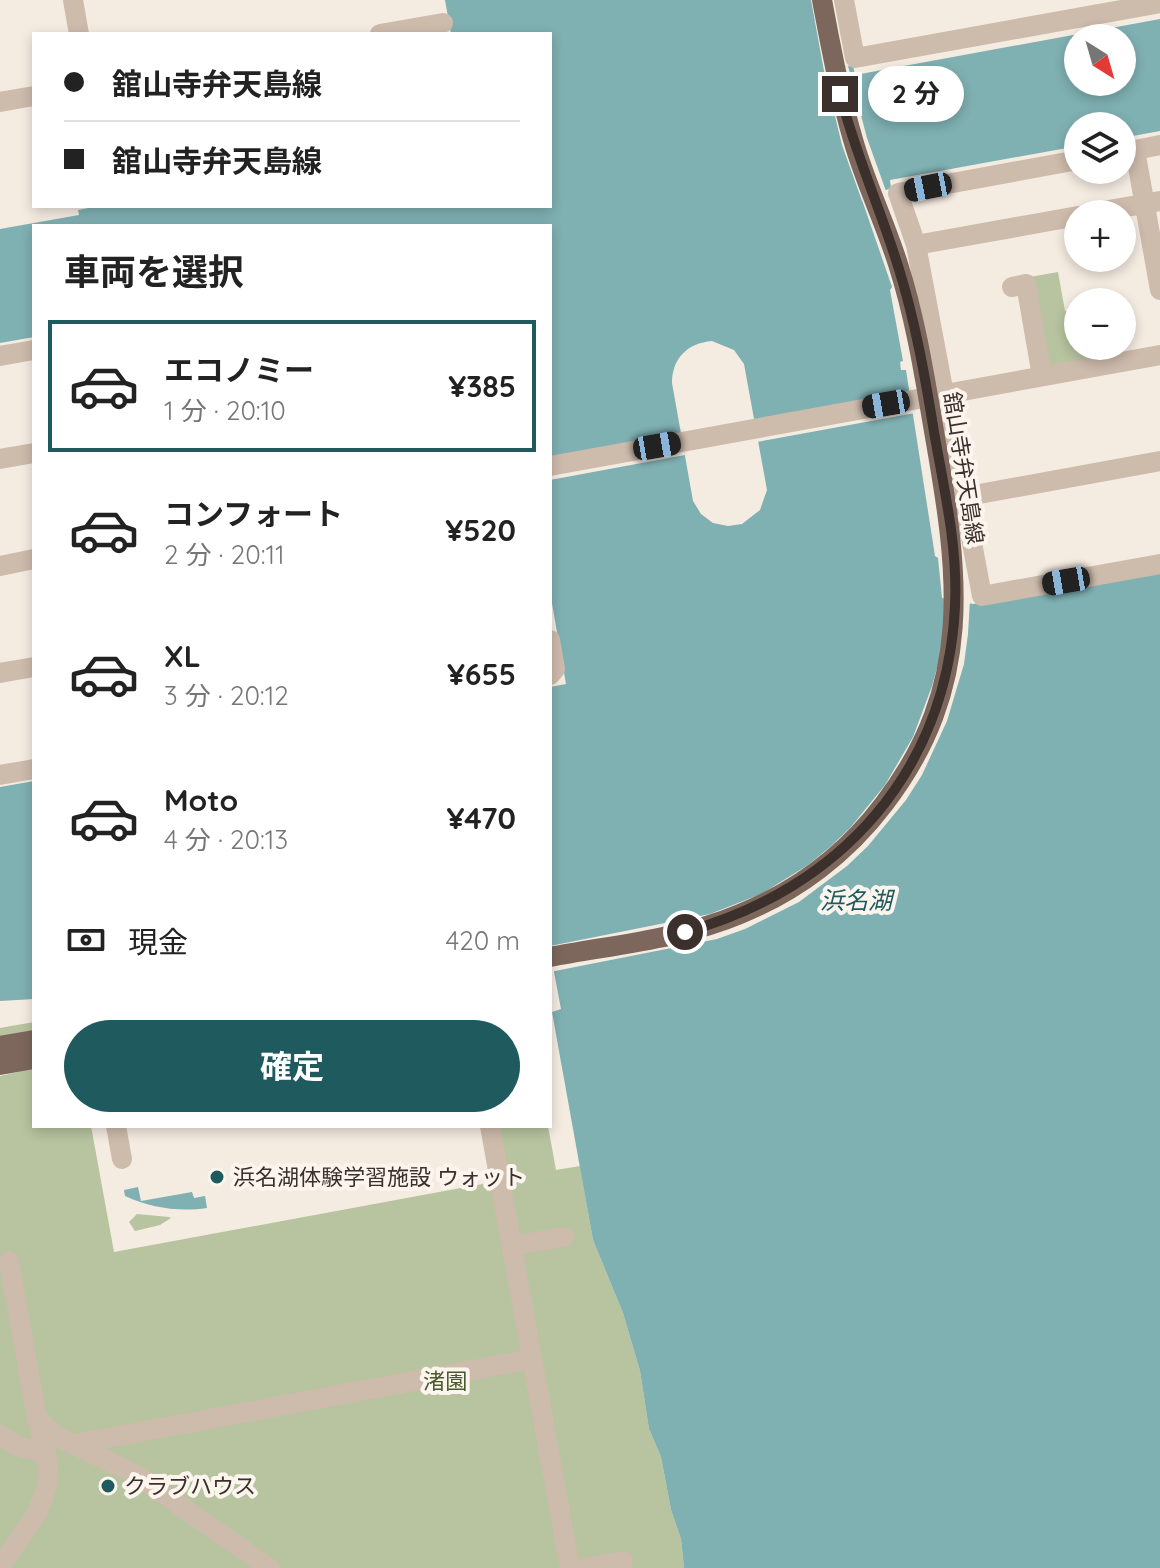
<!DOCTYPE html>
<html lang="ja">
<meta charset="utf-8">
<style>
body{margin:0;font-family:Quicksand,"Noto Sans JP",sans-serif;background:#f2f2f2;color:#222;height:100vh;display:flex;flex-direction:column;font-size:30px;white-space:nowrap}
*{box-sizing:border-box;margin:0}
p{font-size:26px;color:#767676}
.icon{flex:none;width:44px;height:44px;fill:none;stroke:currentColor;stroke-width:2;stroke-linecap:round;stroke-linejoin:round}
.map{position:relative;flex:1;overflow:hidden}
.side{position:absolute;left:32px;top:224px;width:520px;height:904px;display:flex;flex-direction:column;background:#fff;border-radius:0px;box-shadow:0 4px 12px #0003}
.side>*{flex:none}
.hud{position:absolute;left:32px;top:32px;width:520px;height:176px;border-radius:0px;box-shadow:0 4px 12px #0003;display:grid;align-content:center;height:176px;padding:0 32px;background:#fff}
.needle{width:52px;rotate:143deg}
.fabs{position:absolute;left:1064px;top:24px;display:grid;gap:16px}
.fabs a{display:grid;place-items:center;width:72px;height:72px;border-radius:50%;background:#fff;box-shadow:0 4px 12px #0003;font-size:40px}
.end{position:absolute;width:36px;height:36px;margin:-18px;border:10px solid #3b302b;background:#fff;box-shadow:0 0 0 4px #fff}
.from{border-radius:50%}
.bubble{position:absolute;height:56px;border-radius:28px;background:#fff;box-shadow:0 4px 12px #0003;font-size:26px;font-weight:700;line-height:56px;text-align:center}
.car{position:absolute;width:24px;height:48px;margin:-24px -12px;border-radius:10px;box-shadow:0 0 6px 2px #0007;background:linear-gradient(#222 24%,#8ab4d8 0 40%,#222 0 76%,#8ab4d8 0 86%,#222 0)}
.hud b{display:flex;align-items:center;gap:28px;height:76px;font-size:30px}
.hud b+b{border-top:2px solid #e0e0e0}
.hud i{width:20px;height:20px;background:#222}
ul{padding:0;list-style:none}
li{display:flex;align-items:center;gap:24px;height:132px;margin:0 16px 12px;padding:0 16px;border:4px solid transparent;border-radius:0px}
li div{flex:1}
li b{display:block;font-size:30px}
li em{font-style:normal;font-weight:700}
li.on{border-color:#1f5a5e}
li>.icon{width:72px;height:72px;stroke-width:1.5}
h2{padding:0 32px;font-size:36px;line-height:96px}
.pay{display:flex;align-items:center;gap:20px;height:88px;padding:0 32px;font-size:30px}
.pay p{margin-inline-start:auto}
.action{display:flex;gap:16px;margin-top:auto;padding:16px 32px}
.action a{flex:1;height:92px;border-radius:48px;background:#1f5a5e;color:#fff;font-size:32px;font-weight:700;line-height:92px;text-align:center}
.map>svg:first-child{display:block}
.green{fill:#b8c4a0}
.water{fill:#7fb0b2;fill-rule:evenodd}
.pier{fill:#f4ebe1}
.lines{fill:none;stroke-linecap:round;stroke-linejoin:round}
.minor{stroke:#cdbbac;stroke-width:20}
.major{stroke:#7d675c;stroke-width:20}
.route{stroke:#3b302b;stroke-width:10}
.poi-dot{fill:#1f5a5e;stroke:#fbf5ee;stroke-width:3}
.labels{text-anchor:middle;dominant-baseline:central;stroke-width:8;stroke-linejoin:round;paint-order:stroke}
.street-label{font-size:22px;fill:#3b302b;stroke:#fbf5ee}
.poi-label{font-size:22px;fill:#3b302b;stroke:#fbf5ee;text-anchor:start}
.park-label{font-size:22px;fill:#4a5a2e;stroke:#fbf5ee}
.water-label{font-size:24px;font-style:italic;fill:#1f5a5e;stroke:#fbf5ee}
</style>
<div class="map">
<svg width="1160" height="1568" viewBox="0 0 1160 1568">
<rect width="100%" height="100%" fill="#f4ebe1"/>
<path class="green" d="M 1058,272 L 1065,311 L 1078,309 L 1078,346 L 1090,346 L 1094,358 L 1046,367 L 1030,277 Z
M 34,1022 L 34,1034 L 0,1041 L 0,1028 Z
M 34,1068 L 34,1126 L 91,1126 L 114,1252 L 504,1180 L 495,1126 L 548,1126 L 556,1170 L 580,1166 L 593,1240 L 623,1313 L 640,1371 L 649,1429 L 661,1457 L 671,1510 L 681,1539 L 684,1568 L 0,1568 L 0,1076 Z
M 137,1214 L 169,1217 L 171,1218 L 160,1225 L 135,1231 L 129,1222 Z"/>
<path class="water" d="M 445,0 L 811,0 L 824,71 L 853,65 L 855,75 L 1160,19 L 1160,131 L 1122,138 L 1122,126 L 1078,126 L 1078,146 L 890,180 L 891,188 L 862,200 L 892,287 L 890,290 L 903,361 L 900,362 L 901,370 L 906,370 L 935,556 L 938,558 L 942,598 L 973,604 L 1160,573 L 1160,1568 L 684,1568 L 681,1539 L 671,1510 L 661,1457 L 649,1429 L 640,1371 L 623,1313 L 593,1240 L 552,1012 L 561,1009 L 550,951 L 550,687 L 566,684 L 550,592 L 550,226 L 34,226 L 34,337 L 0,343 L 0,229 L 79,215 L 78,210 L 99,206 L 550,206 L 550,34 L 451,34 ZM 1078,38 L 1122,38 L 1122,82 L 1078,82 ZM 712,341 L 734,350 L 744,364 L 767,490 L 760,510 L 742,524 L 728,526 L 713,523 L 701,514 L 693,501 L 672,383 C 672,359 687,343 712,341 Z
M 34,781 L 34,999 L 0,1001 L 0,787 Z
M 138,1187 L 141,1201 L 192,1192 L 194,1198 L 205,1196 L 207,1208 C 178,1212 152,1208 125,1196 L 124,1190 Z"/>
<path class="pier" d="M 848,66 L 867,138 L 886,191 L 862,201 L 842,145 L 824,71 Z
M 911,392 L 915,413 L 757,442 L 753,421 Z
M 682,433 L 685,455 L 550,480 L 550,457 Z
M 957,597 L 970,600 L 968,634 L 964,664 L 947,721 L 922,775 L 906,800 L 868,846 L 847,866 L 799,902 L 745,929 L 717,939 L 550,972 L 550,946 L 710,914 L 761,894 L 808,865 L 830,847 L 850,828 L 885,785 L 913,737 L 932,686 Z"/>
<g class="lines">
<path class="minor" d="M 73,0 L 79,34
M 844,0 L 855,58 L 1160,3
M 380,34 L 443,23
M 0,102 L 34,96
M 1135,150 L 1160,290
M 1125,152 L 1160,145
M 1078,160 L 898,193 L 916,245 L 982,596 L 1160,564
M 1086,214 L 1160,201
M 916,245 L 1078,216
M 1012,287 L 1026,284 L 1042,376
M 0,356 L 34,350
M 0,459 L 34,453
M 550,466 L 1160,355
M 963,497 L 1160,461
M 0,566 L 34,559
M 550,640 L 555,669 L 550,675
M 0,673 L 34,667
M 0,775 L 34,769
M 116,1126 L 122,1159
M 490,1126 L 570,1568
M 512,1246 L 564,1237
M 9,1261 L 37,1419 L 56,1436 L 135,1474 L 269,1568
M 0,1435 L 17,1446 L 45,1453
M 75,1444 L 532,1359
M 0,1566 C 18,1539 46,1510 48,1476 C 49,1457 42,1437 37,1419
M 586,1568 L 623,1561"/>
<path class="major" d="M 550,957 C 613,945 681,939 740,914 C 797,891 847,853 884,804 C 975,685 959,574 935,437 C 925,379 916,320 898,264 C 885,223 866,184 854,143 C 840,96 831,48 822,0
M 0,1046 L 34,1040
M 0,1065 L 34,1059"/>
</g>
<g class="lines">
<path class="route" d="M 685,932 C 841,889 947,771 955,606 C 958,547 944,489 934,432 C 925,376 915,320 898,266 C 880,208 855,153 840,94"/>
</g>
<g class="poi-dot">
<circle cx="217" cy="1177" r="8"/>
<circle cx="108" cy="1486" r="8"/>
</g>
<g class="labels">
<g class="street-label">
<text transform="translate(964 468) rotate(81)">舘山寺弁天島線</text>
</g>
<g class="poi-label">
<text x="233" y="1177">浜名湖体験学習施設 ウォット</text>
<text x="124" y="1486">クラブハウス</text>
</g>
<g class="park-label">
<text x="445" y="1381">渚園</text>
</g>
<g class="water-label">
<text x="856" y="900">浜名湖</text>
</g>
</g>
</svg>
<div class="fabs">
<a><svg class="needle" viewBox="-14 -14 28 28"><path d="M0-13l5 13h-10z" fill="#e53935"/><path d="M0 13l5-13h-10z" fill="#767676"/></svg></a>
<a><svg class="icon" aria-label="layers" viewBox="0 0 24 24"><path d="M12 4l9 5-9 5-9-5zM3 14l9 5 9-5"/></svg></a>
<a>+</a>
<a>−</a>
</div>
<i class="end from" style="left:685px;top:932px"></i>
<i class="end" style="left:840px;top:94px"></i>
<div class="bubble" style="left:868px;top:66px;width:96px">2 分</div>
<i class="car" style="left:928px;top:187px;rotate:259deg"></i>
<i class="car" style="left:886px;top:404px;rotate:260deg"></i>
<i class="car" style="left:657px;top:446px;rotate:80deg"></i>
<i class="car" style="left:1066px;top:581px;rotate:260deg"></i>
<div class="hud">
<b><i class="from"></i>舘山寺弁天島線</b>
<b><i></i>舘山寺弁天島線</b>
</div>
<section class="side">
<h2>車両を選択</h2>
<ul>
<li class="on"><svg class="icon" aria-label="car" viewBox="0 0 24 24"><path d="M5 17H2v-5l4-1 3-4h7l3 4 3 1v5h-3M9 17h6M6 11h13"/><circle cx="7" cy="17" r="2"/><circle cx="17" cy="17" r="2"/></svg><div><b>エコノミー</b><p>1 分 · 20:10</p></div><em>¥385</em></li>
<li><svg class="icon" aria-label="car" viewBox="0 0 24 24"><path d="M5 17H2v-5l4-1 3-4h7l3 4 3 1v5h-3M9 17h6M6 11h13"/><circle cx="7" cy="17" r="2"/><circle cx="17" cy="17" r="2"/></svg><div><b>コンフォート</b><p>2 分 · 20:11</p></div><em>¥520</em></li>
<li><svg class="icon" aria-label="car" viewBox="0 0 24 24"><path d="M5 17H2v-5l4-1 3-4h7l3 4 3 1v5h-3M9 17h6M6 11h13"/><circle cx="7" cy="17" r="2"/><circle cx="17" cy="17" r="2"/></svg><div><b>XL</b><p>3 分 · 20:12</p></div><em>¥655</em></li>
<li><svg class="icon" aria-label="car" viewBox="0 0 24 24"><path d="M5 17H2v-5l4-1 3-4h7l3 4 3 1v5h-3M9 17h6M6 11h13"/><circle cx="7" cy="17" r="2"/><circle cx="17" cy="17" r="2"/></svg><div><b>Moto</b><p>4 分 · 20:13</p></div><em>¥470</em></li>
</ul>
<div class="pay"><svg class="icon" aria-label="cash" viewBox="0 0 24 24"><path d="M3 7h18v10H3z"/><circle cx="12" cy="12" r="2"/></svg>現金<p>420 m</p></div>
<div class="action"><a>確定</a></div>
</section>
</div>
